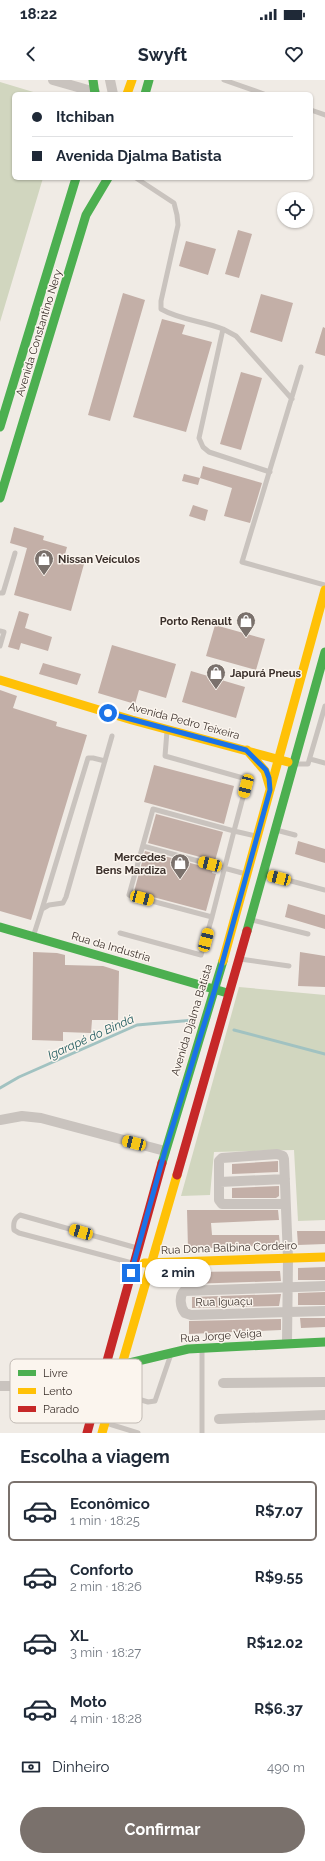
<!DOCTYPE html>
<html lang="pt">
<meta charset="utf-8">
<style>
body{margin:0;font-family:Raleway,sans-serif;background:#f6f6f7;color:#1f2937;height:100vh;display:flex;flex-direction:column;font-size:15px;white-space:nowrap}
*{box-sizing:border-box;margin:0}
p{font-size:13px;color:#747a83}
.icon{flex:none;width:22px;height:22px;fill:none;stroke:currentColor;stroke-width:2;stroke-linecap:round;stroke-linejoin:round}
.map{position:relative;height:1353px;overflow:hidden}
.side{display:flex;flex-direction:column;background:#fff;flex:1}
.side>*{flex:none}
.guide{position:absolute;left:12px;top:12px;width:301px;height:88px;border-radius:6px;box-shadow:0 1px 3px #0004;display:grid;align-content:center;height:88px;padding:0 20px;background:#fff}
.buttons{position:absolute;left:277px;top:112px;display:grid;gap:8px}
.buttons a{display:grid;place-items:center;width:36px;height:36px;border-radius:50%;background:#fff;box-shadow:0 1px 3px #0004;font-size:20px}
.end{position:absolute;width:18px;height:18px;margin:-9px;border:5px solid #1a73e8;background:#fff;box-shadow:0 0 0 2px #fff}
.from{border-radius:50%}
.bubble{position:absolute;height:28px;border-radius:14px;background:#fff;box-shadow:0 1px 3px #0004;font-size:13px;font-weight:700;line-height:28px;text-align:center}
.car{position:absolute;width:12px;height:24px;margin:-12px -6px;border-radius:5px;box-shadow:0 0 3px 1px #0007;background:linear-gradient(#f5c518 24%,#345 0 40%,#f5c518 0 76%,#345 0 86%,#f5c518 0)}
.guide b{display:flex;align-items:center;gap:14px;height:38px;font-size:15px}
.guide b+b{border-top:1px solid #e0e1e3}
.guide i{width:10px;height:10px;background:#1f2937}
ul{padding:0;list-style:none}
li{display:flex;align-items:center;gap:12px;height:60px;margin:0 8px 6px;padding:0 12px;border:2px solid transparent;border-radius:6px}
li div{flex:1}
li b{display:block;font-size:15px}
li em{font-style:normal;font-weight:700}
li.active{border-color:#7a716c}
li>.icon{width:36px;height:36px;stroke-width:1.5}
h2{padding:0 20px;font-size:18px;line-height:48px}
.pay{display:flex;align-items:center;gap:10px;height:44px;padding:0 20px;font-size:15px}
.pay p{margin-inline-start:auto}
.primary-button{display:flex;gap:8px;margin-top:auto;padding:8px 20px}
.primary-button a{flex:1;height:46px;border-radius:24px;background:#7a716c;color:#fff;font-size:16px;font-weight:700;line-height:46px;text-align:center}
.status{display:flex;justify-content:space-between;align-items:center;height:28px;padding:0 20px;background:#fff;direction:ltr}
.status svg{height:11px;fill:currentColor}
header{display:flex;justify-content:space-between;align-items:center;height:52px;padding:0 20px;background:#fff;font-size:18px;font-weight:700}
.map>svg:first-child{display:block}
.green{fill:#d1d6bf}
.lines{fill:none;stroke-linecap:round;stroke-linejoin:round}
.stream{stroke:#a1c2c1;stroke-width:3}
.building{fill:#c3afa7}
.lane{stroke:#c9c3be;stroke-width:5}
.street{stroke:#c9c3be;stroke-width:10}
.fast{stroke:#4caf50;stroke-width:9}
.slow{stroke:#ffc107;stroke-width:9}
.jam{stroke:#c62828;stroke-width:9}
.route{stroke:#1a73e8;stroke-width:5}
.labels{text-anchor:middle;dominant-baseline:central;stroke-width:3;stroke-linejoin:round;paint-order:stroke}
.street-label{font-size:11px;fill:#3b302b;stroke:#fbf5ee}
.poi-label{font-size:11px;font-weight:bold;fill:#3b302b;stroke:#fbf5ee;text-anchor:start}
.water-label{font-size:12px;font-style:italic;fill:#1f5a5e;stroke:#fbf5ee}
.key{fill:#fbf5ee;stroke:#c1bab4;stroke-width:1}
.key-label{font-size:11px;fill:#3b302b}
</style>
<div class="status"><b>18:22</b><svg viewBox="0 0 49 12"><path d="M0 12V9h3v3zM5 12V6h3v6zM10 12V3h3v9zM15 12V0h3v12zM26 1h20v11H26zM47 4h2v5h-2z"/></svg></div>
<header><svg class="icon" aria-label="back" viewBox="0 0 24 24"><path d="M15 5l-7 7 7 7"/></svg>Swyft<svg class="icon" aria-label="heart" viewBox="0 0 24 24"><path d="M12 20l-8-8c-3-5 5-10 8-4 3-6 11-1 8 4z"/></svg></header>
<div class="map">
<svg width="325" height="1353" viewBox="0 0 325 1353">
<rect width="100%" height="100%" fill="#f0ebe5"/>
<path class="green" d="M 0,2 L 40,14 L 14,14 L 14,98 L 43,98 L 0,242 Z
M 239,907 L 325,915 L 325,1140 L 298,1141 L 294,1070 L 214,1072 L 210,1115 L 181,1116 Z"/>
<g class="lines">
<path class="stream" d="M 234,950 L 325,974
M 0,1008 L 19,997 L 137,945 L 194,940"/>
</g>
<path class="building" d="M 238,150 L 252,154 L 239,198 L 225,194 Z
M 186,161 L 216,169 L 208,195 L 179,186 Z
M 123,213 L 145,220 L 110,341 L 88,335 Z
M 261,214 L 293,223 L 282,262 L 250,252 Z
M 162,239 L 185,245 L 182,254 L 212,262 L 186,352 L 133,337 Z
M 323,247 L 325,248 L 325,276 L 315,273 Z
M 241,292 L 262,298 L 241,370 L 220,364 Z
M 203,386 L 262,403 L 250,443 L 224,436 L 232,408 L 200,398 Z
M 184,394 L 200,398 L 198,405 L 182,401 Z
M 193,425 L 208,430 L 205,441 L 189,436 Z
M 14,447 L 44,456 L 43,460 L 67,467 L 64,478 L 84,484 L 71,531 L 14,515 L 27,468 L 10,463 Z
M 19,531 L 29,534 L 25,548 L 52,557 L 48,571 L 21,563 L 19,570 L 8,567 Z
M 215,545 L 265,559 L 256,590 L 206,576 Z
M 112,565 L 176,584 L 166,618 L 139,610 L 135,624 L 98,613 Z
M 43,583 L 81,594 L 77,605 L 39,594 Z
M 191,591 L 245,607 L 236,638 L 182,622 Z
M 0,610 L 17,616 L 13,628 L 57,642 L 56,646 L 87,655 L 31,840 L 0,831 Z
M 154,685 L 234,706 L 224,744 L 144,722 Z
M 156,734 L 223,752 L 215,781 L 148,763 Z
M 298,761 L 325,769 L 325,783 L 295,774 Z
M 145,771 L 213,789 L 212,793 L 216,794 L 206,831 L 134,812 Z
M 288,824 L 325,835 L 325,849 L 285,837 Z
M 33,872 L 57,873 L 65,875 L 65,885 L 103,886 L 119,891 L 118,940 L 92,940 L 91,953 L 63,952 L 63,961 L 32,960 Z
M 300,872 L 325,876 L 325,907 L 298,906 Z
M 278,1081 L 278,1092 L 232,1094 L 232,1084 Z
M 279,1106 L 279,1116 L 276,1118 L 232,1118 L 232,1108 Z
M 187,1130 L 278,1130 L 279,1140 L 211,1143 L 212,1155 L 279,1155 L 280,1165 L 188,1169 Z
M 297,1151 L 325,1151 L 325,1164 L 298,1165 Z
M 325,1187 L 325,1200 L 298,1200 L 298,1188 Z
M 280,1191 L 281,1201 L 189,1204 L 189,1192 Z
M 325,1212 L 325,1225 L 298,1225 L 298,1213 Z
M 281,1214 L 279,1226 L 192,1228 L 192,1217 Z
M 300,1238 L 325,1238 L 325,1247 L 301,1248 Z
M 281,1239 L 281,1250 L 189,1254 L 189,1241 Z"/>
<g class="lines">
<path class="lane" d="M 224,0 L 264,14
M 311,30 L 325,35
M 136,98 L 174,123 L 177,135 L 178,145 L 161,221 L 161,229 C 180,240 203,241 223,249 L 199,358 L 203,367 L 209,372 L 270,392
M 223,249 L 236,256 L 292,319
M 301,287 L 242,482 L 325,505
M 0,513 L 3,513 L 15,473
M 0,551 L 4,552 L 0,566
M 167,651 L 165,676 L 243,698 L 246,706 L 234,751 L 256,756
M 310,679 L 325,683
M 296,684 L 308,684 L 325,626
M 153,729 L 234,751 L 212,837 L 129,815 Z
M 276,750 L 295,755
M 143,766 L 246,794
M 265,794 L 325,810
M 42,829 L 88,678 L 93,678 L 105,681
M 252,840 L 308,854
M 120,853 L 201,875 L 212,837
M 34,854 L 42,829 L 49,825 L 63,823 L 66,817 L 112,656
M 240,879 L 289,886
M 132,1183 L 19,1153 L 14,1150 C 13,1143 14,1139 20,1135 L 137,1168
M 115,1312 L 148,1322 L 155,1321 L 171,1274
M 106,1343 L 138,1353
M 202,1353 L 202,1270"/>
<path class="street" d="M 53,0 L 95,12
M 110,0 L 113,14
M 0,1040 L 22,1036 L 41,1038 L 165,1071
M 220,1102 L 285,1099
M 285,1124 L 222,1124 L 219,1120 L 219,1081 L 222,1078 L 277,1074 L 283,1076 L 284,1079 L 288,1178 L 287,1263
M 325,1206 L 184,1211 C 179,1216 180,1227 185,1233 L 191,1235 L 325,1231
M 223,1303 L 325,1302
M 0,1306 L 11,1306
M 219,1339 L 325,1335"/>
<path class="fast" d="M 93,0 L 95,14
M 145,14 L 149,0
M 0,347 L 76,98
M 0,418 L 86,135 L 108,98
M 0,847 L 224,912
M 247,851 L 325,572
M 162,1083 L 223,881
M 121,1285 L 188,1269 L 325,1262"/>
<path class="slow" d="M 127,14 L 132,0
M 0,600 L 132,640 L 288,682
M 247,670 L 265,691 L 270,708
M 223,881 L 325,510
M 144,1183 L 325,1177
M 102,1353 L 177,1095"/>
<path class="jam" d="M 177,1095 L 247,851
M 87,1353 L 162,1083"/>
</g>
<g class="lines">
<path class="route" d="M 108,633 L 246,670 L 266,690 L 269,698 L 270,710 L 215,909 L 165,1071 L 131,1193"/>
</g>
<defs>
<g id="shop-pin" transform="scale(1)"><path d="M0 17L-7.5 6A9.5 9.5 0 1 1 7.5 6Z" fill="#7a716c" stroke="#fbf5ee"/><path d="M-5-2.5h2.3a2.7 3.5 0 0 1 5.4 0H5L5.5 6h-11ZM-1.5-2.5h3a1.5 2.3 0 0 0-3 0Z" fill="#fff"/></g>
</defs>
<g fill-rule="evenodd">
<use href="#shop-pin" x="44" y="479"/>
<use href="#shop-pin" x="246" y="541"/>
<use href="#shop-pin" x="216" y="593"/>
<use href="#shop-pin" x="180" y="783"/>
</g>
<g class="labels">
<g class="street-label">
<text transform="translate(39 253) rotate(-73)">Avenida Constantino Nery</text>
<text transform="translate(184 641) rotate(15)">Avenida Pedro Teixeira</text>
<text transform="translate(111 867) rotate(16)">Rua da Industria</text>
<text transform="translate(192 940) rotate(-73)">Avenida Djalma Batista</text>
<text transform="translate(229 1168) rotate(-2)">Rua Dona Balbina Cordeiro</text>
<text transform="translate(224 1222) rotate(-1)">Rua Iguaçu</text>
<text transform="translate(221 1256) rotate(-4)">Rua Jorge Veiga</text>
</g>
<g class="poi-label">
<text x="58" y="479">Nissan Veículos</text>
<text x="232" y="541" text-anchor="end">Porto Renault</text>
<text x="230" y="593">Japurá Pneus</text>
<text x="166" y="777" text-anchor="end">Mercedes<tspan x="166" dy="13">Bens Mardiza</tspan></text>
</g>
<g class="water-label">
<text transform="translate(91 957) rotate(-24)">Igarapé do Bindá</text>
</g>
</g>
<rect x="10" y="1279" width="132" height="64" rx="6" class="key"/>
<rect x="18" y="1290" width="18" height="6" fill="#4caf50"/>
<rect x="18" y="1308" width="18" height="6" fill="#ffc107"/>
<rect x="18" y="1326" width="18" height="6" fill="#c62828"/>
<g class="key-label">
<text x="43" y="1297">Livre</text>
<text x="43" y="1315">Lento</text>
<text x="43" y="1333">Parado</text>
</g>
</svg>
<div class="buttons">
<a><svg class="icon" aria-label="locate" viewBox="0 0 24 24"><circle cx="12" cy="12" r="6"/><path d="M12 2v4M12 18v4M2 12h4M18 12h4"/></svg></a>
</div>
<i class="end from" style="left:108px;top:633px"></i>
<i class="end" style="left:131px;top:1193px"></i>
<div class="bubble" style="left:145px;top:1179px;width:66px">2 min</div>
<i class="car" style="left:246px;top:706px;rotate:195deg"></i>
<i class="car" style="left:210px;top:784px;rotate:285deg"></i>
<i class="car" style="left:279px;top:798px;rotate:285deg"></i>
<i class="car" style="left:142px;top:818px;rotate:105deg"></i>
<i class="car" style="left:206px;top:860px;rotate:15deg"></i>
<i class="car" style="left:134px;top:1063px;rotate:285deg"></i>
<i class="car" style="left:81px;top:1152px;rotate:286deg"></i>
<div class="guide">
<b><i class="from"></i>Itchiban</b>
<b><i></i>Avenida Djalma Batista</b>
</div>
</div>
<section class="side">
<h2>Escolha a viagem</h2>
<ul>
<li class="active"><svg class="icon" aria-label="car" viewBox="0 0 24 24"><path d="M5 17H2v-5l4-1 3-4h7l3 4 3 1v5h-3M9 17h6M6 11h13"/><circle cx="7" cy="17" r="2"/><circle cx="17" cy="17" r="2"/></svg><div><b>Econômico</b><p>1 min · 18:25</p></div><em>R$7.07</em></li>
<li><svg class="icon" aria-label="car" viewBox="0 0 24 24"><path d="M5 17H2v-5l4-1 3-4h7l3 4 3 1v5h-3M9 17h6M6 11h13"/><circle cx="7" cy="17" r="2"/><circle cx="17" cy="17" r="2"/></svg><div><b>Conforto</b><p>2 min · 18:26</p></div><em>R$9.55</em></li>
<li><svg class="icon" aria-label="car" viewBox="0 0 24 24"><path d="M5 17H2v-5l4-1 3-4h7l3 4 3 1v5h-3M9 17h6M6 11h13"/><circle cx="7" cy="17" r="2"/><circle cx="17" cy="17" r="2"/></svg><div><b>XL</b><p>3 min · 18:27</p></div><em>R$12.02</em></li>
<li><svg class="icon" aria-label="car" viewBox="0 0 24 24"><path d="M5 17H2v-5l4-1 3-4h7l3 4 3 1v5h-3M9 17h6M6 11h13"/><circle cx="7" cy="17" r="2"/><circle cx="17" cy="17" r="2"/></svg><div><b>Moto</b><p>4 min · 18:28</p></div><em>R$6.37</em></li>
</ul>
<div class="pay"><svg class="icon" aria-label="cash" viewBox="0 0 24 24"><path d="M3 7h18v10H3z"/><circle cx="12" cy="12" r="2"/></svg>Dinheiro<p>490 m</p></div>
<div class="primary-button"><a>Confirmar</a></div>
</section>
